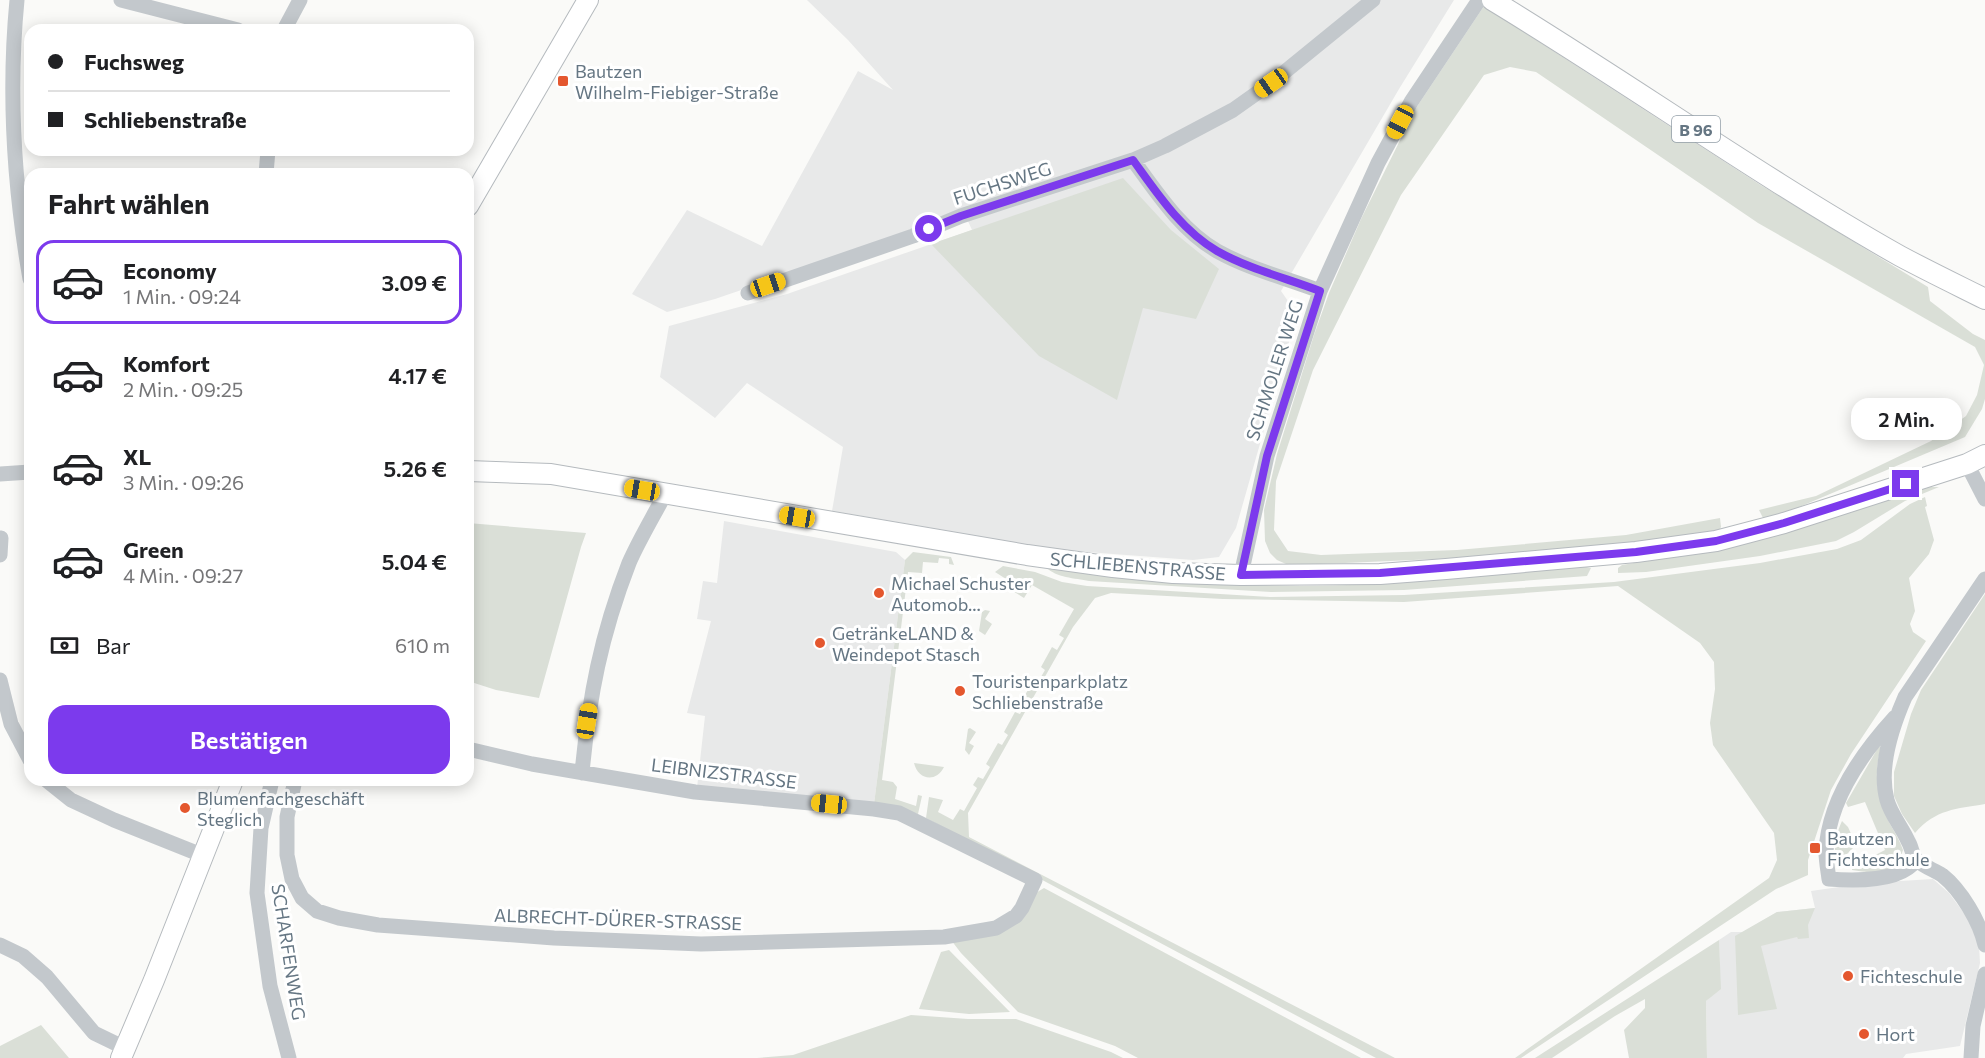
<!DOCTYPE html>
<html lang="de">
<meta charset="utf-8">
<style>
body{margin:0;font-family:Commissioner,sans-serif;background:#f6f6f6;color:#202124;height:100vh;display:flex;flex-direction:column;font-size:22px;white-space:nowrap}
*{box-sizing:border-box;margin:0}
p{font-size:20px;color:#757577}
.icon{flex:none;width:33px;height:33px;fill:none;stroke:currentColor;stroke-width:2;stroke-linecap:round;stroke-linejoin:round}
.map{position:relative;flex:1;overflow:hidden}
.details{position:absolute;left:24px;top:168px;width:450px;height:618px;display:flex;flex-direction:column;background:#fff;border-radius:18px;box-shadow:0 3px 15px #0003}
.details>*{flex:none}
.top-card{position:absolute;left:24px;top:24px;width:450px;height:132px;border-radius:18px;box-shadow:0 3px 15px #0003;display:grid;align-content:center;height:132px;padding:0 24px;background:#fff}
.end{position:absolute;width:27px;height:27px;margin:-14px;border:8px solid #7c3aed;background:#fff;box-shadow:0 0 0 3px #fff}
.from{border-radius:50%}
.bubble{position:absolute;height:42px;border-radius:18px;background:#fff;box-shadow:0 3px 15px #0003;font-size:20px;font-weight:600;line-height:42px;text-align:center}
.car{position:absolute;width:18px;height:36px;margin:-18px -9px;border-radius:8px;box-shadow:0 0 4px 2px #0007;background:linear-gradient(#f5c518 24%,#345 0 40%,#f5c518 0 76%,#345 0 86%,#f5c518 0)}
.top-card b{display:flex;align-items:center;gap:21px;height:57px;font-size:22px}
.top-card b+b{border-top:2px solid #e0e0e0}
.top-card i{width:15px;height:15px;background:#202124}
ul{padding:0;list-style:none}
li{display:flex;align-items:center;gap:18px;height:84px;margin:0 12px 9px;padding:0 12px;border:3px solid transparent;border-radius:18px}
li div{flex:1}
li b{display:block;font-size:22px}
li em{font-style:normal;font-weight:600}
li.on{border-color:#7c3aed}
li>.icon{width:54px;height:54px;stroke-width:1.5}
h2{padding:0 24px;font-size:27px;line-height:72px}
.pay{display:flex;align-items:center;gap:15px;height:66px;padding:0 24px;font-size:22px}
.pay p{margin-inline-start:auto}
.action{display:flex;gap:12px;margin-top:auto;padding:12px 24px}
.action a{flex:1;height:69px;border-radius:18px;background:#7c3aed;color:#fff;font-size:24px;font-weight:600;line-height:69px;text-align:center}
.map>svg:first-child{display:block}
.built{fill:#e8e9e9}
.green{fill:#dadfd7}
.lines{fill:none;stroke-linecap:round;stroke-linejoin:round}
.major-casing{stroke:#b5babe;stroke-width:22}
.minor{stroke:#c3c8cc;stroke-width:15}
.major{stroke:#fff;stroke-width:20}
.route{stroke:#7c3aed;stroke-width:8}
.poi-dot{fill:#e4572e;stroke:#fff;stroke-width:2}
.labels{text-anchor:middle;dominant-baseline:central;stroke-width:6;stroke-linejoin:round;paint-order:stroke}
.shield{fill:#fff;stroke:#939fa8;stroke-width:1.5}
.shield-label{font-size:16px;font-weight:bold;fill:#657683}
.poi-label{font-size:18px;fill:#657683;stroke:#fff;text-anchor:start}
.street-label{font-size:18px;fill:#657683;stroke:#fff}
</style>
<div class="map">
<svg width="1985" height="1058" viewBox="0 0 1985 1058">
<rect width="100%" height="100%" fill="#fafaf8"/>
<path class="built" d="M 807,0 L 1454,0 L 1399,89 L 1281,291 L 1297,314 L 1236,528 L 1219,557 L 1193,560 L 1033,548 L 984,537 L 832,511 L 843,447 L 747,383 L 715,418 L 660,377 L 669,326 L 787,294 L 972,230 L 962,208 L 878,243 L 715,299 L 667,312 L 632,294 L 687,210 L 762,246 L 858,71 L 893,90 L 848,40 Z
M 724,521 L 896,552 L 905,560 L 874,804 L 697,788 L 705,716 L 687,713 L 711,621 L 697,619 L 703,581 L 717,583 Z
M 1933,879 L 1949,893 L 1969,920 L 1979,946 L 1980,963 L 1960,1046 L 1906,1054 L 1903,1058 L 1707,1058 L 1706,1001 L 1720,988 L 1719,940 L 1731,932 L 1743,932 L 1777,912 L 1815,908 L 1811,891 L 1867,883 Z"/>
<path class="green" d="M 1484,6 L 1759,184 L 1928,287 L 1930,301 L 1973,334 L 1985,340 L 1985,399 L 1982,409 L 1965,437 L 1785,513 L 1763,518 L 1759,510 L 1816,496 L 1931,441 L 1966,416 L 1977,395 L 1984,365 L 1975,347 L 1758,223 L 1536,72 L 1510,67 L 1484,75 L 1401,195 L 1313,370 L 1276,481 L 1274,530 L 1288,551 L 1321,555 L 1457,550 L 1626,535 L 1720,518 L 1721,527 L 1719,531 L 1675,539 L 1459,558 L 1322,564 L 1286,564 L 1277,560 L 1270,553 L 1265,541 L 1264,510 L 1277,454 L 1314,335 L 1329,293 L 1361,219 L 1416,108 Z
M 1123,178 L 1171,230 L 1219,269 L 1196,319 L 1143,308 L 1117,400 L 1039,356 L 931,244 Z
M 1930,487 L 1939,487 L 1905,501 L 1854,532 L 1836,541 L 1760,556 L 1646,572 L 1618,573 L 1618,568 L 1622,565 L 1717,549 L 1787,531 Z
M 1925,497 L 1927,506 L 1925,507 L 1934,540 L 1929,554 L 1909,578 L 1915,611 L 1910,624 L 1913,632 L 1926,641 L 1851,754 L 1831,790 L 1808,860 L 1808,875 L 1776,889 L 1521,1058 L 1515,1058 L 1769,878 L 1777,860 L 1774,833 L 1713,745 L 1710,723 L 1715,689 L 1714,662 L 1700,643 L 1618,586 L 1404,602 L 1223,599 L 1111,593 L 1095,598 L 1073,627 L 968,813 L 969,837 L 1395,1058 L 1376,1058 L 926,818 L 929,797 L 943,800 L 938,812 L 953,820 L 960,809 L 964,811 L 977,788 L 973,785 L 978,777 L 983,779 L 990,767 L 986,764 L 998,743 L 1002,745 L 1008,735 L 1004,732 L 1015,712 L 1020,714 L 1026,703 L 1022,700 L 1034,680 L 1038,682 L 1045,670 L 1041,667 L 1052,647 L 1057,650 L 1064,638 L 1059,635 L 1074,609 L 1032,585 L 1024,598 L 1011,590 L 1014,584 L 995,572 L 1003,566 L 1035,572 L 1062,582 L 1087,586 L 1270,597 L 1404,595 L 1614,582 L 1760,563 L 1837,549 L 1861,540 L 1910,504 Z
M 468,523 L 586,533 L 581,547 L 539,698 L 496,690 L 468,681 Z
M 913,552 L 951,557 L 954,565 L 949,564 L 949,559 L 939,558 L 938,563 L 923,562 L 922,573 L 908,572 L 882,780 L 893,782 L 897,787 L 895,799 L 916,806 L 918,795 L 922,796 L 918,814 L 874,804 L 905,560 Z
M 1582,566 L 1591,568 L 1587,576 L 1404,590 L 1271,592 L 1089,581 C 1075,578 1056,578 1046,567 C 1109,573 1173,581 1236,584 C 1352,591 1467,577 1582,566 Z
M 1985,594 L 1985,804 C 1956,809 1936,809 1915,833 L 1902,814 L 1894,796 L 1894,772 L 1911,714 L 1921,690 Z
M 985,610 L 990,611 L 985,619 L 992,624 L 985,635 L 979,631 L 982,612 Z
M 970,728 L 976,732 L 969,743 L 974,746 L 969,755 L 965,750 L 968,729 Z
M 1879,746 L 1881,747 C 1873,776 1877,797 1890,824 C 1895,833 1900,841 1903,850 C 1896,875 1874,874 1852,870 L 1852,867 L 1885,850 L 1865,802 L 1848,807 L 1846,803 Z
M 914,763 L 944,767 C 936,783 918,780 914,763 Z
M 1842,821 L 1848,827 L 1856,845 L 1838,863 C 1832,851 1836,834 1842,821 Z
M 1044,888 L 1361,1058 L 1138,1058 L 1115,1046 L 1018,1012 L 961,953 L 951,940 L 998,932 L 1034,894 Z
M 1815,908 L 1808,925 L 1809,938 L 1798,939 L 1797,937 L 1761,946 L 1777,1009 L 1738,1015 L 1735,936 L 1777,912 Z
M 1719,940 L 1721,989 L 1706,1001 L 1707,1058 L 1629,1058 L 1624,1030 L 1645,1008 L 1645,999 L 1615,1016 L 1552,1058 L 1535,1058 Z
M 949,950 L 1010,1012 L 969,1014 L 919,1009 L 941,952 Z
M 911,1015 L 968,1019 L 1016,1019 L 1111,1052 L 1123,1058 L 757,1058 L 793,1055 Z
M 41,1025 L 69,1058 L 0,1058 L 0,1046 Z"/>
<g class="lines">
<g class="major-casing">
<path id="major" d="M 1492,0 C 1629,83 1760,177 1900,256 C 1928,271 1957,285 1985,299
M 468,206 L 588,0
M 468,471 L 551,474 L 1027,555 L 1113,567 L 1173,573 L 1241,575 L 1380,574 L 1446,569 L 1636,552 L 1716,541 L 1784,523 L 1967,464 L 1985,455
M 121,1058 L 154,980 L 233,780"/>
</g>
<path class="minor" d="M 17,0 C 8,93 14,187 30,279
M 121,0 L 238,30
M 284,30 L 300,0
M 1133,160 C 1157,193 1181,230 1217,251 C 1249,269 1286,278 1320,291
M 266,174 L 268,150
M 748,293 L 913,236 L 961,216 L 1133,160 L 1165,146 L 1233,110 L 1271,83 L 1373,0
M 1967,464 L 1985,499
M 0,474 L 30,472
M 0,555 L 1,538
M 1241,575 L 1267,456 L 1320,291 L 1378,163 L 1411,102 L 1479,0
M 1985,579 L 1905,697 C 1892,727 1878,767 1887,800 C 1891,815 1902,827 1908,841 C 1912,847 1912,857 1918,861 C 1925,867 1934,870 1942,875 C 1961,890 1980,922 1985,945
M 0,680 L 11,724 L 30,760
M 1895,717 C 1862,753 1828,801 1826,852 C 1826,861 1828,871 1829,879 C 1854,881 1901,882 1916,860
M 582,773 C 589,697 601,635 629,563 C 639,540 653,517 665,494
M 46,780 L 71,800 L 114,820 L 204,856
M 272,780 L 261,828 L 257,893 L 270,986 L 289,1058
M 295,780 L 287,817 L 287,855 L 292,879 L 302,898 L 317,911 L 339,918 L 378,925 L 554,938 L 701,944 L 944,937 L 996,928 L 1016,916 L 1022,908 L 1035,880 L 899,813 L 874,809 L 695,792 L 532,764 L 468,749
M 0,945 L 23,956 L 47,977 L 94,1033 L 125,1048
M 1971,1058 L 1973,1026 L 1985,974"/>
<use href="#major" class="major"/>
</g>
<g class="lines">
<path class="route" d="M 929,229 L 961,216 L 1133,160 C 1157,193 1181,230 1217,251 C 1249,269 1286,278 1320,291 L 1267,456 L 1241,575 L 1380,573 L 1636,552 L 1716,541 L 1784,523 L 1906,484"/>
</g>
<g class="poi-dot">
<rect x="557" y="75" width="12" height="12" rx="3"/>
<circle cx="879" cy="593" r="6"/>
<circle cx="820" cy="643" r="6"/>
<circle cx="960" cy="691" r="6"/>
<circle cx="185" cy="808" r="6"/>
<rect x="1809" y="842" width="12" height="12" rx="3"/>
<circle cx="1848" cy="976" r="6"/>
<circle cx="1864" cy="1034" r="6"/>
</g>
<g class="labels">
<rect class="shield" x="1672" y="116" width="48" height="26" rx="4.5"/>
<g class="shield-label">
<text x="1696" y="129">B 96</text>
</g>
<g class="poi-label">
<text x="575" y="71">Bautzen<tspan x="575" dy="21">Wilhelm-Fiebiger-Straße</tspan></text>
<text x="891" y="583">Michael Schuster<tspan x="891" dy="21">Automob...</tspan></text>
<text x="832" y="633">GetränkeLAND &amp;<tspan x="832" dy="21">Weindepot Stasch</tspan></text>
<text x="972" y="681">Touristenparkplatz<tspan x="972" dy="21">Schliebenstraße</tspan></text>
<text x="197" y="798">Blumenfachgeschäft<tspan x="197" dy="21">Steglich</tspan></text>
<text x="1827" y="838">Bautzen<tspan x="1827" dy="21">Fichteschule</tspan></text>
<text x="1860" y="976">Fichteschule</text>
<text x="1876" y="1034">Hort</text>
</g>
<g class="street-label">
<text transform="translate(1002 183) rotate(-18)">FUCHSWEG</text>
<text transform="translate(1274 370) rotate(-72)">SCHMOLER WEG</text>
<text transform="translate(1138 566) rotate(5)">SCHLIEBENSTRASSE</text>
<text transform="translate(724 773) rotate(7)">LEIBNIZSTRASSE</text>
<text transform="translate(618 919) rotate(2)">ALBRECHT-DÜRER-STRASSE</text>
<text transform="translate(289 952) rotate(81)">SCHARFENWEG</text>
</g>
</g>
</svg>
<i class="end from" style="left:929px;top:229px"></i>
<i class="end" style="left:1906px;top:484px"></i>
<div class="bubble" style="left:1851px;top:398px;width:111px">2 Min.</div>
<i class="car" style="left:1271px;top:83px;rotate:235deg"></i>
<i class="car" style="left:1400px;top:122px;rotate:208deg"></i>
<i class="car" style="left:768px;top:285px;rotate:71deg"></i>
<i class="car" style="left:642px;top:490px;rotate:280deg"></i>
<i class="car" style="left:797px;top:517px;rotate:280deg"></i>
<i class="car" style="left:587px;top:721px;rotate:9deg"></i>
<i class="car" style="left:829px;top:804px;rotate:276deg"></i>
<div class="top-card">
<b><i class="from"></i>Fuchsweg</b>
<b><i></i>Schliebenstraße</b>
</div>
<section class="details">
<h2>Fahrt wählen</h2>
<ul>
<li class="on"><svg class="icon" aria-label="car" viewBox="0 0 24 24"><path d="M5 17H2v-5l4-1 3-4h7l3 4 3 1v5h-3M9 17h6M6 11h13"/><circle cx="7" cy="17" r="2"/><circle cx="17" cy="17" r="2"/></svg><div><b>Economy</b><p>1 Min. · 09:24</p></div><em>3.09 €</em></li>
<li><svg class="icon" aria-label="car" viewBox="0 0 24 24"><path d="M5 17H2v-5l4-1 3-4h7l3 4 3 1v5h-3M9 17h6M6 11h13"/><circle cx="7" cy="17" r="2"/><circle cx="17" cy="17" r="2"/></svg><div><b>Komfort</b><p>2 Min. · 09:25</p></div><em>4.17 €</em></li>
<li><svg class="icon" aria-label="car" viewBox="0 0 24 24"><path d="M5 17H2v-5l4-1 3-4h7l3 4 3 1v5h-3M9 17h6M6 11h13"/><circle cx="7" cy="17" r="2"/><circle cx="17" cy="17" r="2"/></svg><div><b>XL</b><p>3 Min. · 09:26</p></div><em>5.26 €</em></li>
<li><svg class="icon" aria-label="car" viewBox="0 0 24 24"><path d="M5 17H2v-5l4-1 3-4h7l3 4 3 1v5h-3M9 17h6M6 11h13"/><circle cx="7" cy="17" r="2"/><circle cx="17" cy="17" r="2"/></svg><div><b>Green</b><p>4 Min. · 09:27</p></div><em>5.04 €</em></li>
</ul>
<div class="pay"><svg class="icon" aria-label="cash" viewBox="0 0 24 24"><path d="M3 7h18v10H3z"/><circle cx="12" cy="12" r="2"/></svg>Bar<p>610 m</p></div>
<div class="action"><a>Bestätigen</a></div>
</section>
</div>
